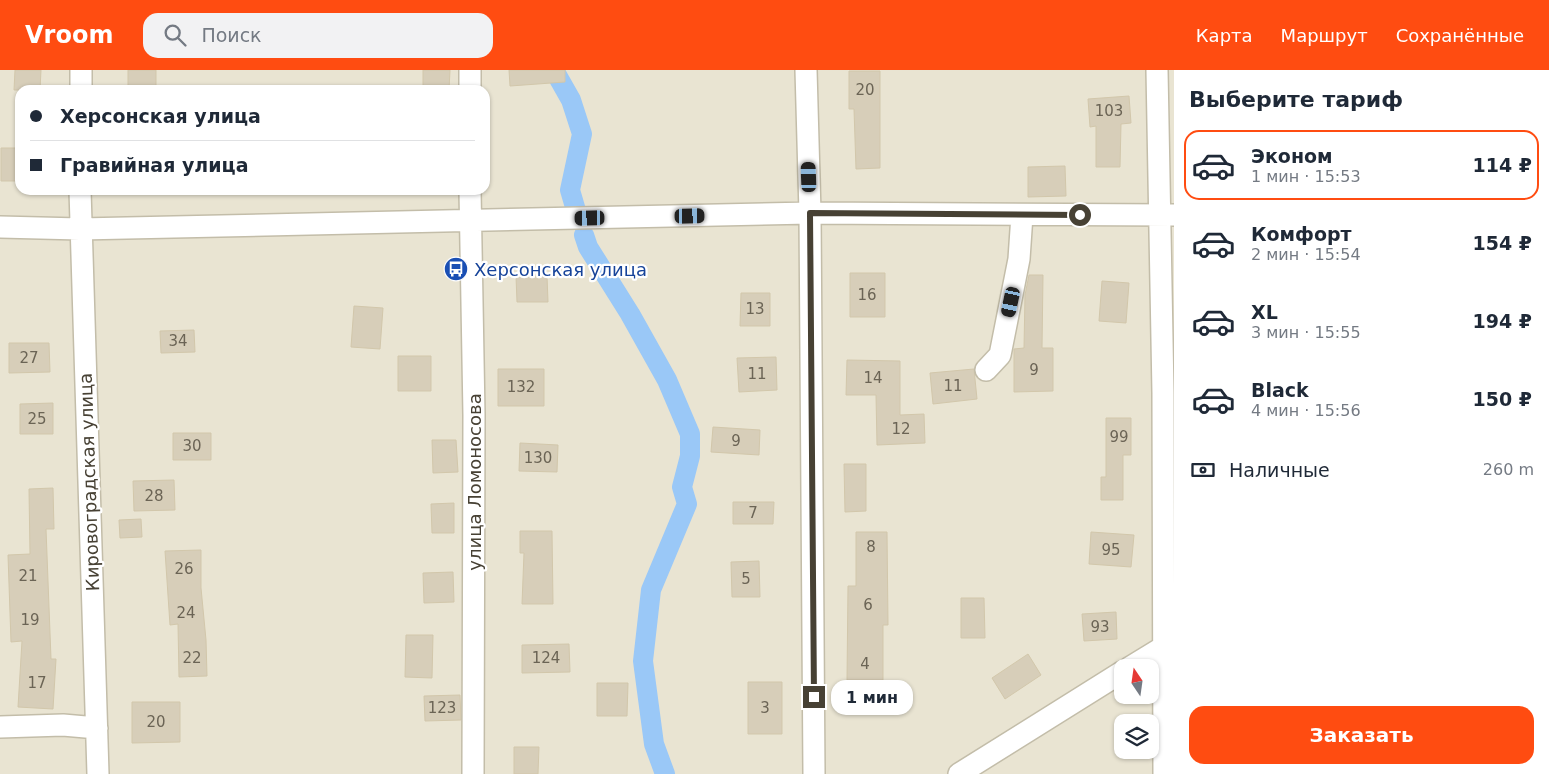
<!DOCTYPE html>
<html lang="ru">
<meta charset="utf-8">
<style>
body{margin:0;font-family:"DejaVu Sans",sans-serif;background:#f2f2f3;color:#1f2937;height:100vh;display:flex;flex-direction:column;font-size:19px;white-space:nowrap}
*{box-sizing:border-box;margin:0}
p{font-size:16px;color:#747a83}
.icon{flex:none;width:28px;height:28px;fill:none;stroke:currentColor;stroke-width:2;stroke-linecap:round;stroke-linejoin:round}
.map{position:relative;flex:1;overflow:hidden}
.sheet{display:flex;flex-direction:column;background:#fff;width:375px}
.sheet>*{flex:none}
.hud{position:absolute;left:15px;top:15px;width:475px;height:110px;border-radius:15px;box-shadow:0 1px 4px #0004;display:grid;align-content:center;height:110px;padding:0 15px;background:#fff}
.needle{width:32px;rotate:347deg}
.tools{position:absolute;left:1114px;top:589px;display:grid;gap:10px}
.tools a{display:grid;place-items:center;width:45px;height:45px;border-radius:10px;background:#fff;box-shadow:0 1px 4px #0004;font-size:25px}
.end{position:absolute;width:22px;height:22px;margin:-11px;border:6px solid #474134;background:#fff;box-shadow:0 0 0 2px #fff}
.from{border-radius:50%}
.bubble{position:absolute;height:35px;border-radius:15px;background:#fff;box-shadow:0 1px 4px #0004;font-size:16px;font-weight:600;line-height:35px;text-align:center}
.car{position:absolute;width:15px;height:30px;margin:-15px -8px;border-radius:6px;box-shadow:0 0 4px 1px #0007;background:linear-gradient(#222 24%,#8ab4d8 0 40%,#222 0 76%,#8ab4d8 0 86%,#222 0)}
.hud b{display:flex;align-items:center;gap:18px;height:48px;font-size:19px}
.hud b+b{border-top:1px solid #e0e1e3}
.hud i{width:12px;height:12px;background:#1f2937}
ul{padding:0;list-style:none}
li{display:flex;align-items:center;gap:15px;height:70px;margin:0 10px 8px;padding:0 5px;border:2px solid transparent;border-radius:15px}
li div{flex:1}
li b{display:block;font-size:19px}
li em{font-style:normal;font-weight:600}
li.on{border-color:#ff4c11}
li>.icon{width:45px;height:45px;stroke-width:1.5}
h2{padding:0 15px;font-size:22px;line-height:60px}
.pay{display:flex;align-items:center;gap:12px;height:55px;padding:0 15px;font-size:19px}
.pay p{margin-inline-start:auto}
.cta{display:flex;gap:10px;margin-top:auto;padding:10px 15px}
.cta a{flex:1;height:58px;border-radius:15px;background:#ff4c11;color:#fff;font-size:20px;font-weight:600;line-height:58px;text-align:center}
header{display:flex;align-items:center;gap:30px;box-sizing:border-box;height:70px;padding:0 25px;background:#ff4c11;color:#fff}
header strong{font-size:24px}
nav{display:flex;gap:28px;margin-inline-start:auto;font-size:18px}
.search{width:350px;height:45px;background:#f2f2f3;display:flex;align-items:center;gap:12px;box-sizing:border-box;padding:0 18px;border-radius:15px;color:#747a83;font-size:19px}
main{display:flex;flex:1;min-height:0}
.map>svg:first-child{display:block}
.residential{fill:#e9e4d2;fill-rule:evenodd}
.lines{fill:none;stroke-linecap:round;stroke-linejoin:round}
.canal{stroke:#9ac8f7;stroke-width:20}
.building{fill:#d7ceb9;stroke:#d2c7ab}
.minor-casing{stroke:#c3bda9;stroke-width:24}
.minor{stroke:#fff;stroke-width:21}
.route{stroke:#474134;stroke-width:6}
.labels{text-anchor:middle;dominant-baseline:central;stroke-width:4.5;stroke-linejoin:round;paint-order:stroke}
.number-label{font-size:15px;fill:#6b6455}
.transit-label{font-size:18px;fill:#164399;stroke:#fff;text-anchor:start}
.street-label{font-size:18px;fill:#474134;stroke:#fff}
</style>
<header>
<strong>Vroom</strong>
<div class="search"><svg class="icon" aria-label="search" viewBox="0 0 24 24"><circle cx="10" cy="10" r="6"/><path d="M15 15l6 6"/></svg>Поиск</div>
<nav><a>Карта</a><a>Маршрут</a><a>Сохранённые</a></nav>
</header>
<main>
<div class="map">
<svg width="1174" height="704" viewBox="0 0 1174 704">
<rect width="100%" height="100%" fill="#f4f1e5"/>
<path class="residential" d="M 0,0 L 1174,0 L 1174,704 L 0,704 ZM 20,20 L 485,20 L 485,120 L 20,120 ZM 1122,598 L 1150,598 L 1150,625 L 1122,625 ZM 1122,652 L 1150,652 L 1150,680 L 1122,680 Z"/>
<g class="lines">
<path class="canal" d="M 554,0 L 571,30 L 582,64 L 570,120 L 577,144
M 584,165 L 588,177 L 630,244 L 667,310 L 690,364 L 690,386 L 682,417 L 687,434 L 651,520 L 643,591 L 654,674 L 665,704"/>
</g>
<path class="building" d="M 15,0 L 41,0 L 40,20 L 14,20 Z
M 128,0 L 156,0 L 156,17 L 128,18 Z
M 423,0 L 450,0 L 449,20 L 423,20 Z
M 509,0 L 565,0 L 565,12 L 510,16 Z
M 849,1 L 880,1 L 880,98 L 856,99 L 854,39 L 849,39 Z
M 1129,26 L 1131,53 L 1121,54 L 1120,97 L 1096,97 L 1096,56 L 1090,57 L 1088,29 Z
M 1,78 L 20,78 L 20,111 L 1,111 Z
M 1065,96 L 1066,126 L 1028,127 L 1028,97 Z
M 850,203 L 885,203 L 885,247 L 850,247 Z
M 1029,205 L 1043,205 L 1042,278 L 1053,278 L 1053,321 L 1014,322 L 1014,279 L 1024,278 L 1025,225 Z
M 516,206 L 547,206 L 548,232 L 517,232 Z
M 1102,211 L 1129,213 L 1126,253 L 1099,251 Z
M 741,223 L 770,223 L 770,256 L 740,256 Z
M 354,236 L 383,238 L 380,279 L 351,277 Z
M 194,260 L 195,282 L 161,283 L 160,261 Z
M 9,273 L 49,273 L 50,302 L 9,303 Z
M 398,286 L 431,286 L 431,321 L 398,321 Z
M 776,287 L 777,320 L 739,322 L 737,288 Z
M 847,290 L 900,291 L 900,345 L 924,344 L 925,373 L 877,375 L 876,325 L 846,325 Z
M 498,299 L 544,299 L 544,336 L 498,336 Z
M 974,299 L 977,329 L 933,334 L 930,303 Z
M 53,333 L 53,364 L 20,364 L 20,334 Z
M 1106,348 L 1131,348 L 1131,385 L 1123,385 L 1123,430 L 1101,430 L 1101,407 L 1106,407 Z
M 713,357 L 760,360 L 759,385 L 711,382 Z
M 173,363 L 211,363 L 211,390 L 173,390 Z
M 432,370 L 456,370 L 458,402 L 433,403 Z
M 520,373 L 558,375 L 557,402 L 519,401 Z
M 844,394 L 866,394 L 866,441 L 845,442 Z
M 174,410 L 175,440 L 134,441 L 133,411 Z
M 53,418 L 54,459 L 46,459 L 51,589 L 56,589 L 53,639 L 18,637 L 22,571 L 11,572 L 8,485 L 30,484 L 29,419 Z
M 733,432 L 774,432 L 773,454 L 733,454 Z
M 454,433 L 454,463 L 432,463 L 431,434 Z
M 141,449 L 142,467 L 120,468 L 119,450 Z
M 520,461 L 552,461 L 553,534 L 522,534 L 524,483 L 520,483 Z
M 856,462 L 887,462 L 888,555 L 883,555 L 883,610 L 847,610 L 848,516 L 856,516 Z
M 1091,462 L 1134,465 L 1131,497 L 1089,494 Z
M 201,480 L 201,518 L 206,570 L 207,606 L 179,607 L 178,554 L 170,555 L 165,481 Z
M 759,491 L 760,527 L 732,527 L 731,492 Z
M 453,502 L 454,532 L 424,533 L 423,503 Z
M 961,528 L 984,528 L 985,568 L 961,568 Z
M 1116,542 L 1117,569 L 1084,571 L 1082,544 Z
M 406,565 L 433,565 L 432,608 L 405,607 Z
M 569,574 L 570,602 L 522,603 L 522,575 Z
M 1028,584 L 1041,605 L 1005,629 L 992,608 Z
M 748,612 L 782,612 L 782,664 L 748,664 Z
M 597,613 L 628,613 L 627,646 L 597,646 Z
M 460,625 L 461,650 L 425,651 L 424,626 Z
M 132,632 L 180,632 L 180,672 L 132,673 Z
M 514,677 L 539,677 L 538,704 L 514,704 Z"/>
<g class="lines">
<g class="minor-casing">
<path id="minor" d="M 470,0 L 470,20
M 806,0 L 810,143 L 814,704
M 1157,0 L 1163,323 L 1164,704
M 81,20 L 81,0
M 80,120 L 98,704
M 470,120 L 474,345 L 473,704
M 0,157 L 80,159 L 810,143 L 1174,145
M 986,300 L 1000,285 L 1019,189 L 1022,145
M 1129,598 L 1165,576
M 0,657 L 63,655 L 97,658
M 959,704 L 1122,602"/>
</g>
<use href="#minor" class="minor"/>
</g>
<g class="lines">
<path class="route" d="M 814,627 L 810,143 L 1080,145"/>
</g>
<defs>
<g id="bus-disc" transform="scale(1.25)"><circle r="9.5" fill="#1a4fb4" stroke="#fff"/><path d="M-5-6H5V4H4V6H2V4H-2V6H-4V4H-5ZM-3.5-4V0h7V-4ZM-3.5 1.2v1.5H-2V1.2ZM2 1.2v1.5H3.5V1.2Z" fill="#fff"/></g>
</defs>
<g fill-rule="evenodd">
<use href="#bus-disc" x="456" y="199"/>
</g>
<g class="labels">
<g class="number-label">
<text x="865" y="20">20</text>
<text x="1109" y="41">103</text>
<text x="867" y="225">16</text>
<text x="755" y="239">13</text>
<text x="178" y="271">34</text>
<text x="29" y="288">27</text>
<text x="1034" y="300">9</text>
<text x="757" y="304">11</text>
<text x="873" y="308">14</text>
<text x="953" y="316">11</text>
<text x="521" y="317">132</text>
<text x="37" y="349">25</text>
<text x="901" y="359">12</text>
<text x="1119" y="367">99</text>
<text x="736" y="371">9</text>
<text x="192" y="376">30</text>
<text x="538" y="388">130</text>
<text x="154" y="426">28</text>
<text x="753" y="443">7</text>
<text x="871" y="477">8</text>
<text x="1111" y="480">95</text>
<text x="184" y="499">26</text>
<text x="28" y="506">21</text>
<text x="746" y="509">5</text>
<text x="868" y="535">6</text>
<text x="186" y="543">24</text>
<text x="30" y="550">19</text>
<text x="1100" y="557">93</text>
<text x="192" y="588">22</text>
<text x="546" y="588">124</text>
<text x="865" y="594">4</text>
<text x="37" y="613">17</text>
<text x="442" y="638">123</text>
<text x="765" y="638">3</text>
<text x="156" y="652">20</text>
</g>
<g class="transit-label">
<text x="474" y="199">Херсонская улица</text>
</g>
<g class="street-label">
<text transform="translate(89 412) rotate(-92)">Кировоградская улица</text>
<text transform="translate(474 412) rotate(-90)">улица Ломоносова</text>
</g>
</g>
</svg>
<div class="tools">
<a><svg class="needle" viewBox="-14 -14 28 28"><path d="M0-13l5 13h-10z" fill="#e53935"/><path d="M0 13l5-13h-10z" fill="#747a83"/></svg></a>
<a><svg class="icon" aria-label="layers" viewBox="0 0 24 24"><path d="M12 4l9 5-9 5-9-5zM3 14l9 5 9-5"/></svg></a>
</div>
<i class="end from" style="left:1080px;top:145px"></i>
<i class="end" style="left:814px;top:627px"></i>
<div class="bubble" style="left:831px;top:610px;width:82px">1 мин</div>
<i class="car" style="left:809px;top:107px;rotate:358deg"></i>
<i class="car" style="left:690px;top:146px;rotate:89deg"></i>
<i class="car" style="left:590px;top:148px;rotate:269deg"></i>
<i class="car" style="left:1011px;top:232px;rotate:192deg"></i>
<div class="hud">
<b><i class="from"></i>Херсонская улица</b>
<b><i></i>Гравийная улица</b>
</div>
</div>
<section class="sheet">
<h2>Выберите тариф</h2>
<ul>
<li class="on"><svg class="icon" aria-label="car" viewBox="0 0 24 24"><path d="M5 17H2v-5l4-1 3-4h7l3 4 3 1v5h-3M9 17h6M6 11h13"/><circle cx="7" cy="17" r="2"/><circle cx="17" cy="17" r="2"/></svg><div><b>Эконом</b><p>1 мин · 15:53</p></div><em>114 ₽</em></li>
<li><svg class="icon" aria-label="car" viewBox="0 0 24 24"><path d="M5 17H2v-5l4-1 3-4h7l3 4 3 1v5h-3M9 17h6M6 11h13"/><circle cx="7" cy="17" r="2"/><circle cx="17" cy="17" r="2"/></svg><div><b>Комфорт</b><p>2 мин · 15:54</p></div><em>154 ₽</em></li>
<li><svg class="icon" aria-label="car" viewBox="0 0 24 24"><path d="M5 17H2v-5l4-1 3-4h7l3 4 3 1v5h-3M9 17h6M6 11h13"/><circle cx="7" cy="17" r="2"/><circle cx="17" cy="17" r="2"/></svg><div><b>XL</b><p>3 мин · 15:55</p></div><em>194 ₽</em></li>
<li><svg class="icon" aria-label="car" viewBox="0 0 24 24"><path d="M5 17H2v-5l4-1 3-4h7l3 4 3 1v5h-3M9 17h6M6 11h13"/><circle cx="7" cy="17" r="2"/><circle cx="17" cy="17" r="2"/></svg><div><b>Black</b><p>4 мин · 15:56</p></div><em>150 ₽</em></li>
</ul>
<div class="pay"><svg class="icon" aria-label="cash" viewBox="0 0 24 24"><path d="M3 7h18v10H3z"/><circle cx="12" cy="12" r="2"/></svg>Наличные<p>260 m</p></div>
<div class="cta"><a>Заказать</a></div>
</section>
</main>
